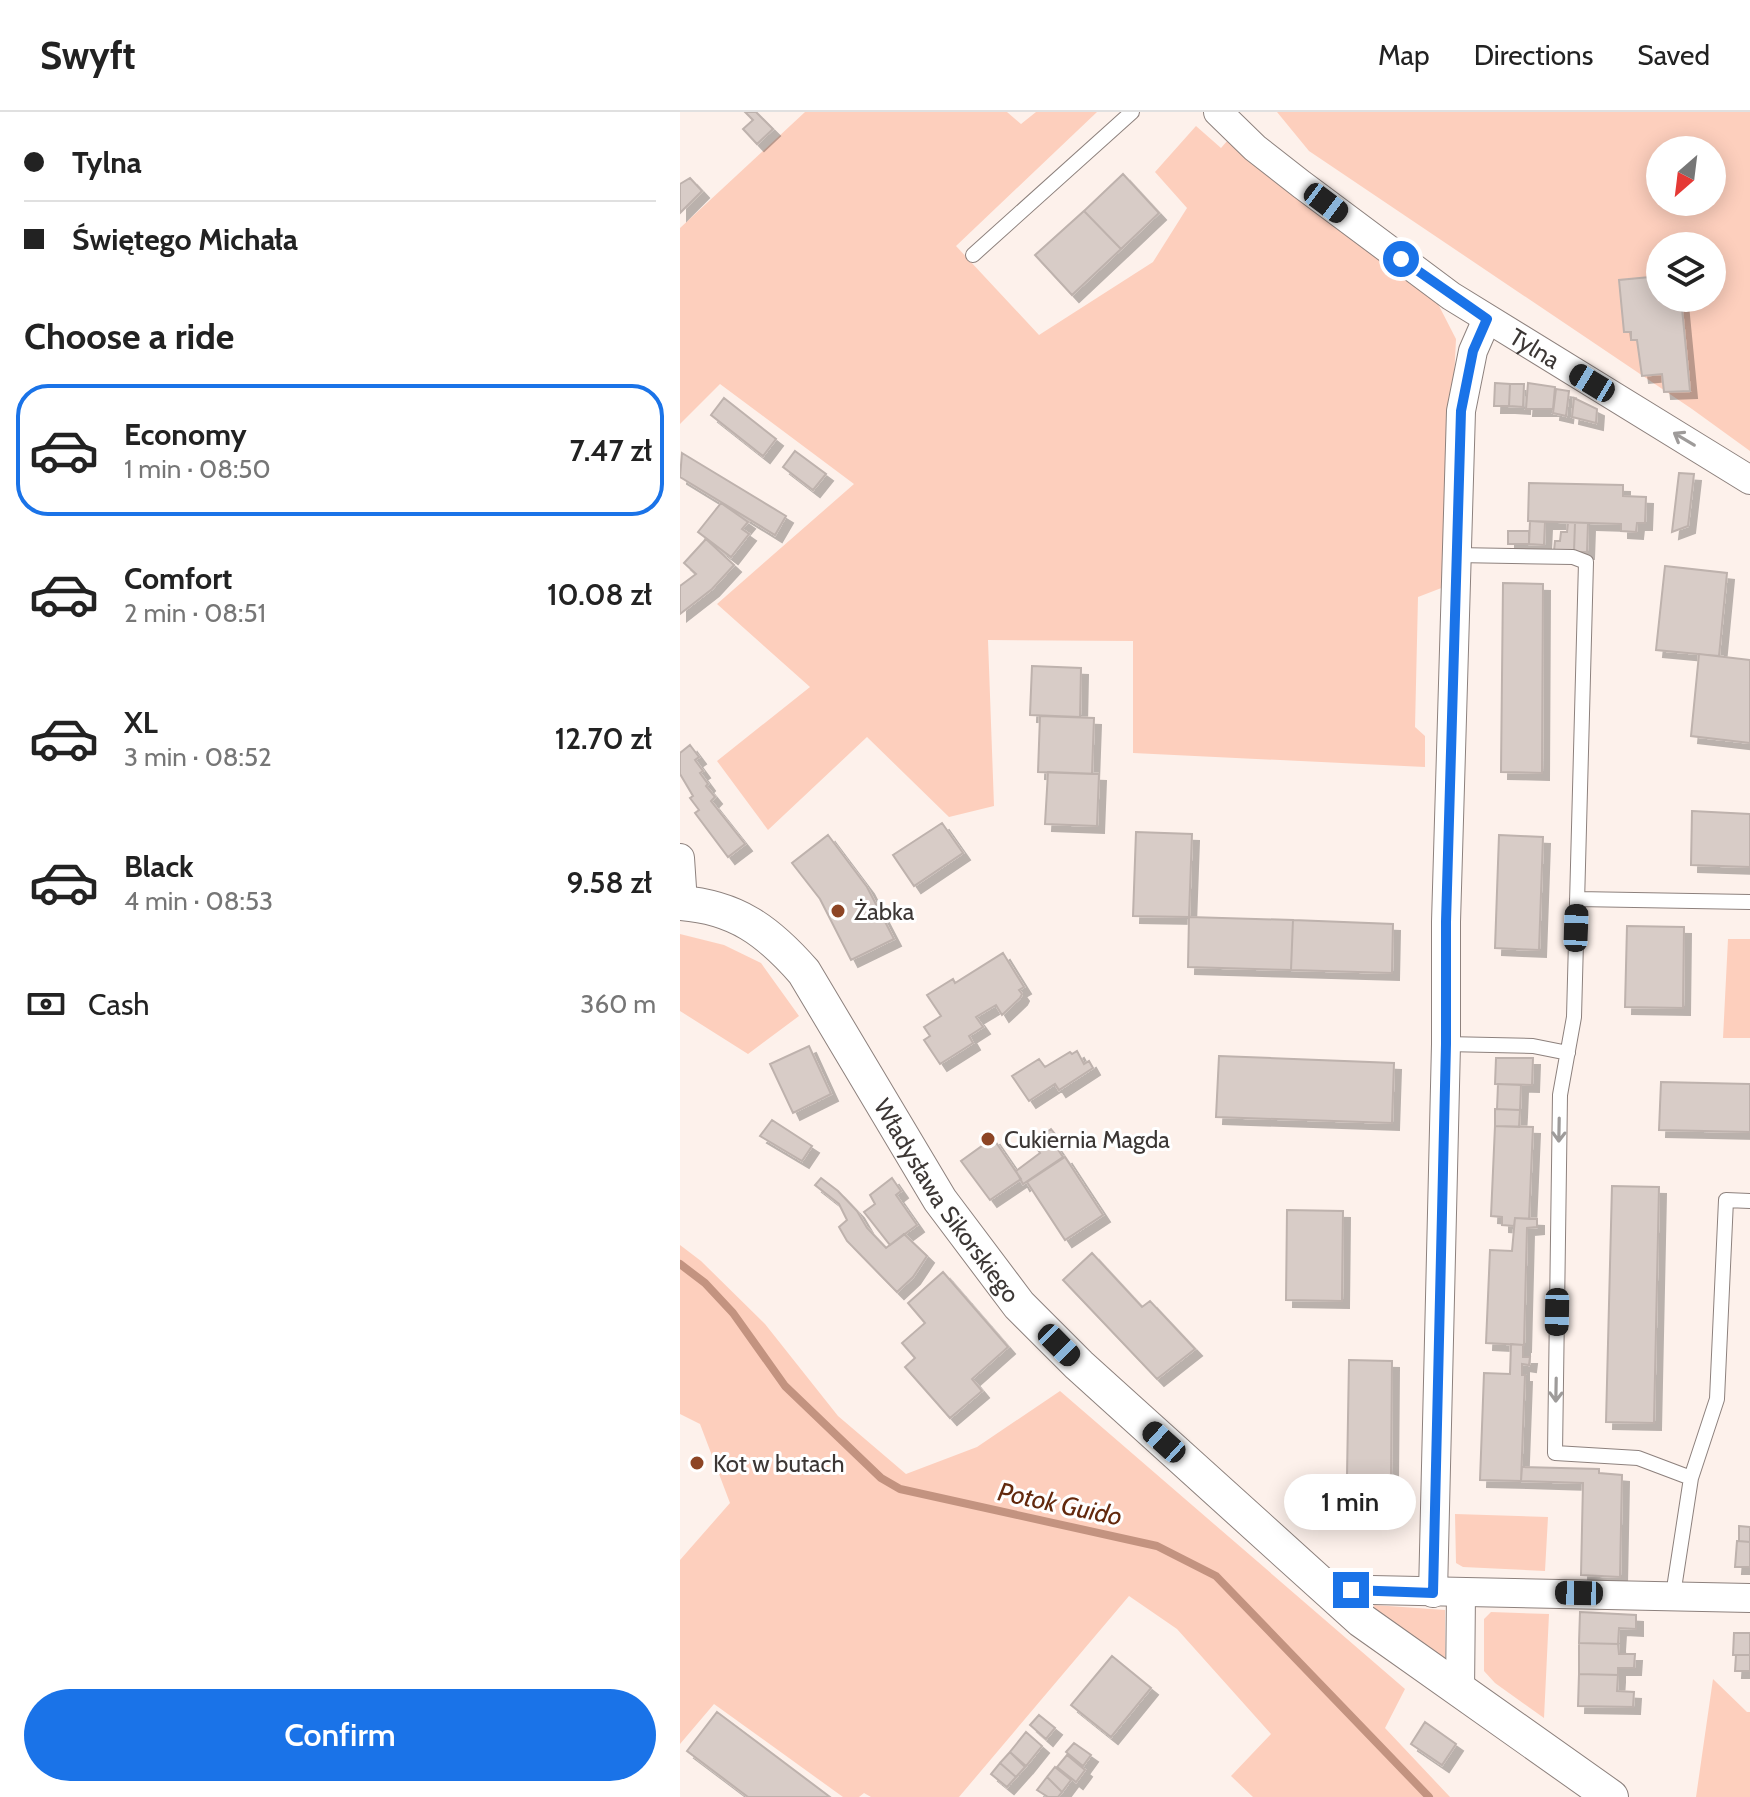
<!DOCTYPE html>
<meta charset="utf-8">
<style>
body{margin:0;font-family:Cabin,sans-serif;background:#f6f6f6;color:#222;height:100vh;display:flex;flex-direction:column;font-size:30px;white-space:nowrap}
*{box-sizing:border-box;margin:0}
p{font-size:26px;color:#767676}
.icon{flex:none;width:44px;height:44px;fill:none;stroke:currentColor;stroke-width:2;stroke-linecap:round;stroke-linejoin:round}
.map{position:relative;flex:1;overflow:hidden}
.sheet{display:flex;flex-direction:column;background:#fff;width:680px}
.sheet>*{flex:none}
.hud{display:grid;align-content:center;height:176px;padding:0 24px;background:#fff}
.needle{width:52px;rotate:208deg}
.buttons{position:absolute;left:966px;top:24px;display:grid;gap:16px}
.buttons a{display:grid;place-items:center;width:80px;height:80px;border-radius:50%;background:#fff;box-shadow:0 4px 20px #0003;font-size:40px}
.end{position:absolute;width:36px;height:36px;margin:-18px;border:10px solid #1a73e8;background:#fff;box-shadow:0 0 0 4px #fff}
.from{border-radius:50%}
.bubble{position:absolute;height:56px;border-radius:28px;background:#fff;box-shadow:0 4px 20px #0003;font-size:26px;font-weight:600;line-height:56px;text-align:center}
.car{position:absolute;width:24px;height:48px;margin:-24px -12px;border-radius:10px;box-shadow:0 0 6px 2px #0007;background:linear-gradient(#222 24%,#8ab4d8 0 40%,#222 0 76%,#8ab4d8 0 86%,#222 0)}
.hud b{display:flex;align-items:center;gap:28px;height:76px;font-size:30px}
.hud b+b{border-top:2px solid #e0e0e0}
.hud i{width:20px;height:20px;background:#222}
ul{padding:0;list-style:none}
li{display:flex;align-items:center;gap:24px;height:132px;margin:0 16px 12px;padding:0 8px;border:4px solid transparent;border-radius:32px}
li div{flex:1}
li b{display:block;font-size:30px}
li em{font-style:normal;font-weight:600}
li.current{border-color:#1a73e8}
li>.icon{width:72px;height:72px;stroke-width:1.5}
h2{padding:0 24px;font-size:36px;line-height:96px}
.pay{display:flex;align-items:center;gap:20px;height:88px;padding:0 24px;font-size:30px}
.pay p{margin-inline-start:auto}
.button{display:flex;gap:16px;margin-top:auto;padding:16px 24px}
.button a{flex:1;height:92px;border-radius:48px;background:#1a73e8;color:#fff;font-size:32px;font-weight:600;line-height:92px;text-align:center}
header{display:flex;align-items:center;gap:48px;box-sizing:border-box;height:112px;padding:0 40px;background:#fff;border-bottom:2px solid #e0e0e0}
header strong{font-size:38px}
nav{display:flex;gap:44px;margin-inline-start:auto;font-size:28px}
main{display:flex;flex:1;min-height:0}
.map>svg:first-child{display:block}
.green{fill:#fdcfbd;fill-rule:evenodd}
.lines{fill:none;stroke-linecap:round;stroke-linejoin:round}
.stream{stroke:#c39380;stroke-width:8}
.building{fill:#d8ccc7;stroke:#beb2ad;stroke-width:2;filter:url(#shadow)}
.service-casing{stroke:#8d817d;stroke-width:16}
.minor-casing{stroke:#8d817d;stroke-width:30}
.tertiary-casing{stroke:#8d817d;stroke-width:36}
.service{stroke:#fff;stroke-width:14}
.minor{stroke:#fff;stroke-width:28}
.tertiary{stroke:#fff;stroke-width:34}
.oneway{stroke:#9e9b9a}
.route{stroke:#1a73e8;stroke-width:10}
.poi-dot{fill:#8d4525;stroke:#fff;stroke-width:3}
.labels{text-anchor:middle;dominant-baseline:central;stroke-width:6;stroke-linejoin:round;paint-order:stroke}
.street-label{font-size:24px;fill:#3c3735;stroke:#fff}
.poi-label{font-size:24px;fill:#3c3735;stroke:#fff;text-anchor:start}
.water-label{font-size:26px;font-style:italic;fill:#63290d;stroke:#fff}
</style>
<header>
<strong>Swyft</strong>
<nav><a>Map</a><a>Directions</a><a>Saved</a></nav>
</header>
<main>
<section class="sheet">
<div class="hud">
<b><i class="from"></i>Tylna</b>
<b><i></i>Świętego Michała</b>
</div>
<h2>Choose a ride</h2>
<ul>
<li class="current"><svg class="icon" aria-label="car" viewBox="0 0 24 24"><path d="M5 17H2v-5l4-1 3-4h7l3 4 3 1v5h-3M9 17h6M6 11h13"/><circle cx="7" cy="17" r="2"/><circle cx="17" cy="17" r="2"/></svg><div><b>Economy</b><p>1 min · 08:50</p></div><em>7.47 zł</em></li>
<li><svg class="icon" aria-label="car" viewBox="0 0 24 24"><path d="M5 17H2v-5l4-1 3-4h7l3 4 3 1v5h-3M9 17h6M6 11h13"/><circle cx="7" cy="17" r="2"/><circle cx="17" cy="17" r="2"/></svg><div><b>Comfort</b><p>2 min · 08:51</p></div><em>10.08 zł</em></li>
<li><svg class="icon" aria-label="car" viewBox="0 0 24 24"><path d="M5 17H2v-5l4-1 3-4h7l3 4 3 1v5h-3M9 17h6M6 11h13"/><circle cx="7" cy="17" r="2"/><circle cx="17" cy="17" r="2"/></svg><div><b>XL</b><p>3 min · 08:52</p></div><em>12.70 zł</em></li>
<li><svg class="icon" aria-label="car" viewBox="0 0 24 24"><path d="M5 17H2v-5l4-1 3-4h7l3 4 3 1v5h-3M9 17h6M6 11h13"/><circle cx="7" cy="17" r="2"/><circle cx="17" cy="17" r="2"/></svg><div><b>Black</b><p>4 min · 08:53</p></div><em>9.58 zł</em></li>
</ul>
<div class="pay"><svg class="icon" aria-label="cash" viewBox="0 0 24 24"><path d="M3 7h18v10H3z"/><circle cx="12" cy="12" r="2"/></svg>Cash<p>360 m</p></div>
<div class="button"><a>Confirm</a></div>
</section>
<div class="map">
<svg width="1070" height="1685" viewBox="0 0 1070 1685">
<defs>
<filter id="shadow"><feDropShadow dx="7" dy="7" stdDeviation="0" flood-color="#0004"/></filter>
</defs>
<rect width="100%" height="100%" fill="#fdf1eb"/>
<path class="green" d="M 125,0 L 327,0 L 341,12 L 356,0 L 417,0 L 276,134 L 359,223 L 473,150 L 507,96 L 475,60 L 516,14 L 541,36 L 548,28 L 757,190 L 776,227 L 764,475 L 738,485 L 735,615 L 745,624 L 745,655 L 453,641 L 453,529 L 308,528 L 314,694 L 269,705 L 187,625 L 88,718 L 37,649 L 130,575 L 37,492 L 174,372 L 40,272 L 0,312 L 0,116 Z
M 597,0 L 1070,0 L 1070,339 L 1012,297 L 629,39 ZM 980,38 L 1032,38 L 1032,90 L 980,90 ZM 980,134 L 1032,134 L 1032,186 L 980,186 Z
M 0,822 L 44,833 L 81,851 L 119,904 L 68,942 L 0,899 Z
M 1048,827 L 1070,827 L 1070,926 L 1043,926 Z
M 0,1133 L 21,1149 L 85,1212 L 158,1304 L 226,1362 L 297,1335 L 380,1279 L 725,1577 L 705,1616 L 770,1685 L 573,1685 L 551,1664 L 591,1622 L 497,1517 L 449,1484 L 279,1685 L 191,1685 L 184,1681 L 179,1685 L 163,1685 L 34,1592 L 0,1632 L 0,1448 L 50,1391 L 20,1312 L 0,1302 Z
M 775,1402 L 868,1405 L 865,1459 L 783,1455 L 776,1451 Z
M 694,1493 L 765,1498 L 765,1546 L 760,1547 L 695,1501 Z
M 811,1500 L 869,1502 L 864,1606 L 815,1571 L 804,1559 L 804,1507 Z
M 1033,1567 L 1067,1600 L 1070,1600 L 1070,1685 L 1016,1685 Z"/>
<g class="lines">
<path class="stream" d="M 0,1152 L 25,1171 L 53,1201 L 105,1274 L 201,1366 L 220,1377 L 477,1434 L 536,1464 L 749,1685"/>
</g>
<path class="building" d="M 65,0 L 76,0 L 93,17 L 77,32 L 63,17 L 73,8 Z
M 443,62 L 479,101 L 441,137 L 404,99 Z
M 10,66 L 22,79 L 0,101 L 0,72 Z
M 404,99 L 441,137 L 392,183 L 355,143 Z
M 980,164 L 980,186 L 1001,186 L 1010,279 L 984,280 L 982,262 L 962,264 L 957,228 L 951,228 L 951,220 L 944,220 L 939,168 Z
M 815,271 L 830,272 L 829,294 L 814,294 Z
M 848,271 L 875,275 L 873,297 L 846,297 Z
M 830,272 L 844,272 L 843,295 L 829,294 Z
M 876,277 L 889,279 L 886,304 L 873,301 Z
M 44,286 L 96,327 L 83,344 L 31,303 Z
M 894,286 L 917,297 L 916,311 L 892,305 Z
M 115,339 L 146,362 L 133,378 L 103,355 Z
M 2,341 L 106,404 L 95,423 L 0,365 Z
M 999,361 L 1014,362 L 1008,414 L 992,420 Z
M 849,371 L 943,373 L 943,384 L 966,385 L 965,411 L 957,411 L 956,420 L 941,419 L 941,412 L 848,409 Z
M 41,391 L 68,410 L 62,417 L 69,422 L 51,445 L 18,420 Z
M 850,409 L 865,410 L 864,433 L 849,432 Z
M 888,411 L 895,411 L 894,440 L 874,439 L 875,429 L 880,429 L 881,420 L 887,420 Z
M 895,411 L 908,411 L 907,440 L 894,440 Z
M 828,419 L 849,419 L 849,432 L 828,432 Z
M 26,427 L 54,453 L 32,477 L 0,502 L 0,474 L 16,462 L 4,451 Z
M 985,454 L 1047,461 L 1039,544 L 976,538 Z
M 823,471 L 863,472 L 862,661 L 821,660 Z
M 1019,542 L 1070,548 L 1070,631 L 1011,624 Z
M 352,554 L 401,556 L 400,605 L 350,603 Z
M 360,604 L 414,606 L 412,662 L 358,660 Z
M 10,633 L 19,645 L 15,648 L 23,659 L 20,661 L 28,672 L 26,674 L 35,685 L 31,689 L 65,732 L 48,745 L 15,701 L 19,698 L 10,686 L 13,684 L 0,662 L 0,641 Z
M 368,660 L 419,662 L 417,714 L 365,712 Z
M 1012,699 L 1070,702 L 1070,755 L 1011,753 Z
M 262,711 L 283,741 L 234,774 L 213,743 Z
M 456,720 L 512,722 L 509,805 L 453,804 Z
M 148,723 L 187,775 L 214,827 L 171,848 L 140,787 L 112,751 Z
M 819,723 L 863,725 L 859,838 L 815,836 Z
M 509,805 L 613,808 L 611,858 L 508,855 Z
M 613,808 L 713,812 L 712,861 L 611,858 Z
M 947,814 L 1004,815 L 1003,896 L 945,895 Z
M 323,841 L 344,875 L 339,878 L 342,882 L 340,886 L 322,903 L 316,893 L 296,905 L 303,915 L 289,924 L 293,931 L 260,952 L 244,928 L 250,924 L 244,915 L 261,904 L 247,883 L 273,867 L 275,871 Z
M 129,934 L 151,982 L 113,1001 L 90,952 Z
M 397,939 L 404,952 L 409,949 L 413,956 L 379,978 L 375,972 L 349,989 L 332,964 L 359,947 L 365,955 L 390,940 L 392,942 Z
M 539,944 L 714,951 L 712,1011 L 536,1005 Z
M 816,946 L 853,946 L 852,973 L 815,972 Z
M 981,970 L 1070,972 L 1070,1020 L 979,1018 Z
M 818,972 L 841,973 L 840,998 L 817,997 Z
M 815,997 L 840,998 L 839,1015 L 815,1014 Z
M 92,1008 L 132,1034 L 122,1049 L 80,1024 Z
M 815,1014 L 853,1015 L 849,1107 L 835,1106 L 834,1114 L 822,1113 L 822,1105 L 811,1104 Z
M 371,1017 L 375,1022 L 370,1026 L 383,1045 L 343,1072 L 336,1059 L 360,1041 L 353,1030 Z
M 313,1026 L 341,1067 L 310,1088 L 281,1049 Z
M 385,1045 L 423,1103 L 385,1128 L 347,1070 Z
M 141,1066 L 158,1079 L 177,1099 L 187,1116 L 206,1136 L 224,1122 L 247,1144 L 233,1165 L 217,1180 L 167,1129 L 159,1115 L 167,1108 L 159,1092 L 135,1073 Z
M 212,1066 L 221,1079 L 216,1083 L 237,1113 L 210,1133 L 184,1100 L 195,1092 L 190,1083 Z
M 932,1074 L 979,1075 L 974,1311 L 926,1310 Z
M 607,1098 L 663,1099 L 662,1189 L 606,1188 Z
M 835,1106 L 857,1107 L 857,1115 L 847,1116 L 844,1233 L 806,1231 L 810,1138 L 832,1139 Z
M 412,1141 L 462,1195 L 470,1189 L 515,1237 L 477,1267 L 383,1168 Z
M 263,1160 L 328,1235 L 292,1267 L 302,1279 L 270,1306 L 225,1255 L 235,1246 L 222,1231 L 245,1211 L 228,1191 Z
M 831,1232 L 843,1233 L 843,1245 L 850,1245 L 849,1253 L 842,1252 L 842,1263 L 845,1263 L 841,1369 L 800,1368 L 804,1261 L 830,1262 Z
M 669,1248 L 712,1249 L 711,1364 L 667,1364 Z
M 842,1355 L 919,1357 L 919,1361 L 942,1363 L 940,1465 L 901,1463 L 903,1371 L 841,1369 Z
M 1059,1414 L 1070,1415 L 1070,1430 L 1059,1429 Z
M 1057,1429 L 1070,1430 L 1070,1455 L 1055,1455 Z
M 900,1500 L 956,1503 L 956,1517 L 939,1516 L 938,1532 L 899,1531 Z
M 1054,1521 L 1070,1521 L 1070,1543 L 1053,1543 Z
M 899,1531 L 938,1532 L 939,1542 L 955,1542 L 954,1556 L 938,1556 L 938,1563 L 899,1562 Z
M 1056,1543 L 1070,1543 L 1070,1559 L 1055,1559 Z
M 432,1544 L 471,1576 L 431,1625 L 391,1593 Z
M 899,1562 L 938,1563 L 937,1579 L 954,1580 L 953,1595 L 898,1594 Z
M 37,1600 L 150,1685 L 68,1685 L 7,1639 Z
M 359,1603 L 375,1616 L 366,1627 L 350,1613 Z
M 745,1610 L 776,1632 L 762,1653 L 731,1632 Z
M 346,1620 L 362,1634 L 346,1654 L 330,1640 Z
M 394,1631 L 411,1643 L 403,1654 L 386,1640 Z
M 330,1640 L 345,1655 L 336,1665 L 320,1651 Z
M 387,1643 L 405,1658 L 396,1670 L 377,1655 Z
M 320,1651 L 336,1665 L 327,1675 L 311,1662 Z
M 375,1655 L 391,1668 L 382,1680 L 367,1665 Z
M 367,1665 L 382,1680 L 378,1685 L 368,1685 L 357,1678 Z"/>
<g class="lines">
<g class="service-casing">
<path id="service" d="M 293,143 L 452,0
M 776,443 L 893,445 L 906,450 L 894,905 L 880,983 L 875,1341 L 958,1346 L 1011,1366
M 897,787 L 1070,790
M 766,932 L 853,934 L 888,941
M 993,1483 L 1011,1366 L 1037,1287 L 1046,1088 L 1070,1089"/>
</g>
<g class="minor-casing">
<g id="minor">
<path id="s1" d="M 538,0 L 575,36 L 621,72 L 771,184 L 1070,368"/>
<path d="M 0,746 L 3,791"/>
<path d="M 644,1477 L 1070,1486"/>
<path d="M 753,1481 L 766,932 L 766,810 L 781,299 L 793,239 L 807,207"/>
<path d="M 780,1579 L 781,1481"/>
</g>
</g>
<g class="tertiary-casing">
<g id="tertiary">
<path id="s2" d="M 0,791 C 56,795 88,819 124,860 L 260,1088 L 339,1193 L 399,1253 L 681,1508 L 931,1685"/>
</g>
</g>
<use href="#service" class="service"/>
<use href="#minor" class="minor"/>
<use href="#tertiary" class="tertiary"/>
</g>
<defs><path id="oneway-shaft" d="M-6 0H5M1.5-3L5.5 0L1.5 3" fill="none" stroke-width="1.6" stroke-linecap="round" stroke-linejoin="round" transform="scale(2)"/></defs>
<g class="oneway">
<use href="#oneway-shaft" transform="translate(1004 327) rotate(-149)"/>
<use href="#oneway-shaft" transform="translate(879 1018) rotate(91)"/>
<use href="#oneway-shaft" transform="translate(876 1278) rotate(91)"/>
</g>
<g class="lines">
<path class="route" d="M 671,1478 L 753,1481 L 766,932 L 766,810 L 781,299 L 793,239 L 807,207 L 721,147"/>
</g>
<g class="poi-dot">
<circle cx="158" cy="799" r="8"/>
<circle cx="308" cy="1027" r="8"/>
<circle cx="17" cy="1351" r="8"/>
</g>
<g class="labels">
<g class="street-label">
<text stroke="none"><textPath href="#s1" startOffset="396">Tylna</textPath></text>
<text stroke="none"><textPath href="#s2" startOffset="416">Władysława Sikorskiego</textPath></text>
</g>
<g class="poi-label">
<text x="174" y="799">Żabka</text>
<text x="324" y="1027">Cukiernia Magda</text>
<text x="33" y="1351">Kot w butach</text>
</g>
<g class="water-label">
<text transform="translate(380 1392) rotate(12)">Potok Guido</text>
</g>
</g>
</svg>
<div class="buttons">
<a><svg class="needle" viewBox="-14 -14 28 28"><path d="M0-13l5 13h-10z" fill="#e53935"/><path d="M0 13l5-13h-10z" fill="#767676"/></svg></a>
<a><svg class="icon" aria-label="layers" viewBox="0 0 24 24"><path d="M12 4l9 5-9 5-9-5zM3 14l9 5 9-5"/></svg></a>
</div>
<i class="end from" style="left:721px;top:147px"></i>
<i class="end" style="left:671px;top:1478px"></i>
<div class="bubble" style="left:604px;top:1362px;width:132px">1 min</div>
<i class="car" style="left:646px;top:91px;rotate:127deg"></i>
<i class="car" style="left:912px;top:271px;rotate:301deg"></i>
<i class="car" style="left:896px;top:816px;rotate:2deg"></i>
<i class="car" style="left:877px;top:1200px;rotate:181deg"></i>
<i class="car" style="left:379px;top:1233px;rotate:135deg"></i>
<i class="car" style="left:484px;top:1330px;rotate:312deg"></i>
<i class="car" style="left:899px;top:1481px;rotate:271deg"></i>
</div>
</main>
